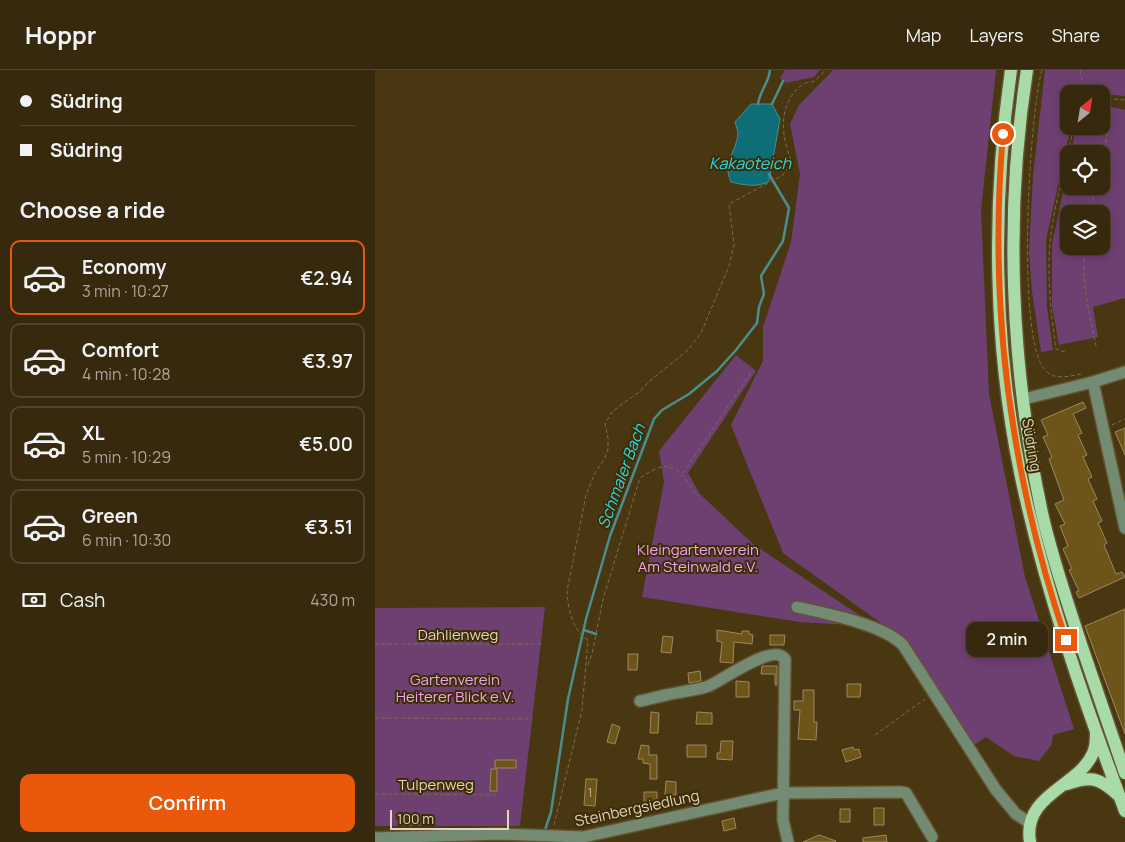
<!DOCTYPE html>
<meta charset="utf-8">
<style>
body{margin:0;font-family:Manrope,sans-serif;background:#3d3116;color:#f1f3f6;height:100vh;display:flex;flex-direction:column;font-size:19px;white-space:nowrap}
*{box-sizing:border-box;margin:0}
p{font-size:16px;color:#aaa69d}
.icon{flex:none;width:28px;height:28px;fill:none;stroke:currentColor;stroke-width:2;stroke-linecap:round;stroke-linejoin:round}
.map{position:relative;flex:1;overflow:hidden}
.side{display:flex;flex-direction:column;background:#36290d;width:375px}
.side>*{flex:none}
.hud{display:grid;align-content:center;height:110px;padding:0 20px;background:#36290d}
.needle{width:32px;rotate:30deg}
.controls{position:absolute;left:685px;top:15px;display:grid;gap:10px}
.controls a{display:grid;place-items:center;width:50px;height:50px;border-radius:10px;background:#36290d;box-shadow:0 2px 8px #0003,0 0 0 1px #50452e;font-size:25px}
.scale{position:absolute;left:15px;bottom:12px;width:119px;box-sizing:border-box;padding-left:5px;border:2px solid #dfd5c1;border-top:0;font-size:14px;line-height:18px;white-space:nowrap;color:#dfd5c1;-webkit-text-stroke:4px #3e2d04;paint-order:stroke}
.end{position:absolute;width:22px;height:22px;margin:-11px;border:6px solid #ea580c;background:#fff;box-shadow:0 0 0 2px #fff}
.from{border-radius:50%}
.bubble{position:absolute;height:35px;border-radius:10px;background:#36290d;box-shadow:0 2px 8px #0003,0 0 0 1px #50452e;font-size:16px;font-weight:600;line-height:35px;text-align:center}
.hud b{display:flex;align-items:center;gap:18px;height:48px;font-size:19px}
.hud b+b{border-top:1px solid #50452e}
.hud i{width:12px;height:12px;background:#f1f3f6}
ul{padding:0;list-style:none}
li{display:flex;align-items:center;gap:15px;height:75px;margin:0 10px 8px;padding:0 10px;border:2px solid #50452e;border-radius:10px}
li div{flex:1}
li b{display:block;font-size:19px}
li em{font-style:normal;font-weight:600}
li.on{border-color:#ea580c}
li>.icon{width:45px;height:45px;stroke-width:1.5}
h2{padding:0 20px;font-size:22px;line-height:60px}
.pay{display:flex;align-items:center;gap:12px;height:55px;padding:0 20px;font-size:19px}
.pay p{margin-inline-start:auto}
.cta{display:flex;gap:10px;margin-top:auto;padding:10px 20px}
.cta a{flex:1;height:58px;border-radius:10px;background:#ea580c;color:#fff;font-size:20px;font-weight:600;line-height:58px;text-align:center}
header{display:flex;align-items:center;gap:30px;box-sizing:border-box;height:70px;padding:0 25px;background:#36290d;border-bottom:1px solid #50452e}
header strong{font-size:24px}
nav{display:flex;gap:28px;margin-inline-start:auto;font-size:18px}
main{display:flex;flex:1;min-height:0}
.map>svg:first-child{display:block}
.green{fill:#6e3f71;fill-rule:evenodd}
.water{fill:#0d6e77;stroke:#4c8d8d}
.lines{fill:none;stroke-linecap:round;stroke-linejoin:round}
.stream{stroke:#4c8d8d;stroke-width:2.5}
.building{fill:#6d5419;stroke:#9c8962}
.minor-casing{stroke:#635331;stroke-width:14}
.major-casing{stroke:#635331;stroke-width:15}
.path{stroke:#7b6d4d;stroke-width:1;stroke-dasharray:4 2.5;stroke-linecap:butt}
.minor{stroke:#738b73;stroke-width:11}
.major{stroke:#a9dba9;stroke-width:12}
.route{stroke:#ea580c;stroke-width:6}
.labels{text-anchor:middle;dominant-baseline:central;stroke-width:4;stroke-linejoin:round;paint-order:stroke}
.number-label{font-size:12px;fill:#c2b597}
.street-label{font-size:15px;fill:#dfd5c1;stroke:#3e2d04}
.park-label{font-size:15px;fill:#eea5f2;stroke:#3e2d04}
.water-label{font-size:16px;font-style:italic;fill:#2ad8e8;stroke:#3e2d04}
</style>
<header>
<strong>Hoppr</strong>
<nav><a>Map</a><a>Layers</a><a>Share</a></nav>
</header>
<main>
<section class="side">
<div class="hud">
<b><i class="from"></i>Südring</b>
<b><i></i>Südring</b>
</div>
<h2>Choose a ride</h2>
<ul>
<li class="on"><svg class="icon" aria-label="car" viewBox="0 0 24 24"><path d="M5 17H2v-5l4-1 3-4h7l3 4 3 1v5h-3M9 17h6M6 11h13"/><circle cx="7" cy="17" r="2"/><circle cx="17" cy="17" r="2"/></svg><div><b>Economy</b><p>3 min · 10:27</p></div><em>€2.94</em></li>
<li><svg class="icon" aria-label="car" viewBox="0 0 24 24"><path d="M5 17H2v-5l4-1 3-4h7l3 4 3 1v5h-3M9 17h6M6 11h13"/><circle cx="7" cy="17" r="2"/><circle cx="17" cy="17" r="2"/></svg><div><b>Comfort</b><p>4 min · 10:28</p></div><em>€3.97</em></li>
<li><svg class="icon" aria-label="car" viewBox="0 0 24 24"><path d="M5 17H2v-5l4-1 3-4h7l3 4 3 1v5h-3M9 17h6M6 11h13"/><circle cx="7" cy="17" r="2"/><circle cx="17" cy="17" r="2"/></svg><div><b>XL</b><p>5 min · 10:29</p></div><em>€5.00</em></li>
<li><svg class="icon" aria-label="car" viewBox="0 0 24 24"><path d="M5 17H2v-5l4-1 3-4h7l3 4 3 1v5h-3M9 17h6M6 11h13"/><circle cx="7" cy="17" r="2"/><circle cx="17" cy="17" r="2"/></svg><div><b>Green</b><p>6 min · 10:30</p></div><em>€3.51</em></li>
</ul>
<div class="pay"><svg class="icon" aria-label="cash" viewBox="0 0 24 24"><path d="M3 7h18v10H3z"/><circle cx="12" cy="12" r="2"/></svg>Cash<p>430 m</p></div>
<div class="cta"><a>Confirm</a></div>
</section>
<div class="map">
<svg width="750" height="772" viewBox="0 0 750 772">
<rect width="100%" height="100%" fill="#483711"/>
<path class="green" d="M 410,0 L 445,0 L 439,7 L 411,13 L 405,8 Z
M 458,0 L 621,0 L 606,140 L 614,324 L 650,507 L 699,659 L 678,665 L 677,674 L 664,691 L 639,686 L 611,667 L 596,677 L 530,570 L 408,483 L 356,355 L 388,291 L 388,257 L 416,172 L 425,104 L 415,54 L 424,35 Z
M 670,0 L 750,0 L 750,26 L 704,22 L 703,24 L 694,24 L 694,56 L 696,56 L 671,170 L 672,237 L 678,280 L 666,282 L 657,222 L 654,182 L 658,106 Z
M 726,34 L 750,40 L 750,228 L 718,237 L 723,267 L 684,275 L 677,236 L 677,174 L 694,93 L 694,116 L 726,116 L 726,84 L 696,84 L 701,56 L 726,56 ZM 694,144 L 726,144 L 726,176 L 694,176 Z
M 361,285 L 381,301 L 313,403 L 325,424 L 378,474 L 496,553 L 475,555 L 424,552 L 267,527 L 289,412 L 284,381 Z
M 170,537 L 145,756 L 0,756 L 0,538 Z"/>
<path class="water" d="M 376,34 L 397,34 L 405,49 L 394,111 C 384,118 368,115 356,112 C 347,93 361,82 363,64 C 363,61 361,56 360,52 Z"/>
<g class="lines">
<path class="stream" d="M 383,34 C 385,20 394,13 395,0
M 397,34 L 408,11
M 209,560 L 221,564
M 169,763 L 176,742 L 193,629 L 211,549 L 235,466 L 279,349 L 287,340 L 314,324 L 342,301 L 361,280 L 382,253 L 384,237 L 389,224 L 386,206 L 408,171 L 414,138 L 394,104"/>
</g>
<path class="building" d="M 708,332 L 711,338 L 698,344 L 707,363 L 703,365 L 712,385 L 708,387 L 717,407 L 713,409 L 722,429 L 718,431 L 727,451 L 723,453 L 732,473 L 729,475 L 741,504 L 747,502 L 750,507 L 704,528 L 701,522 L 704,521 L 694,500 L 697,499 L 688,479 L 693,476 L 685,456 L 690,454 L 680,434 L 689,430 L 674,389 L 677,387 L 668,367 L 673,365 L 666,350 Z
M 750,358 L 750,385 L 740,362 Z
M 750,539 L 750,664 L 710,556 Z
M 342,560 L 367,564 L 367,561 L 374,561 L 374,564 L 378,565 L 377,574 L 359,572 L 358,593 L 345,592 L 347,572 L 342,571 Z
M 395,565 L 410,565 L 409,575 L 395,575 Z
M 288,566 L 298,567 L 296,583 L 286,582 Z
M 253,584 L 263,584 L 262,600 L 253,600 Z
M 387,596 L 402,596 L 402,615 L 400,615 L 400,604 L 386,604 Z
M 325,601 L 326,611 L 314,613 L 313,603 Z
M 361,611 L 374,612 L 374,627 L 361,627 Z
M 472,614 L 486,614 L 485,627 L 472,627 Z
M 428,620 L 439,620 L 439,652 L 442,652 L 441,670 L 423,669 L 425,640 L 419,640 L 419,631 L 428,631 Z
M 276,642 L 284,643 L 283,663 L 275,663 Z
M 322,642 L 337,643 L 337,654 L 321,654 Z
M 237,654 L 245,657 L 240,674 L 232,672 Z
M 346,671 L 358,671 L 357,690 L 342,689 L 342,683 L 345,683 Z
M 266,675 L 274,676 L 274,685 L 282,685 L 282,709 L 275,709 L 275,694 L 268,693 L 268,689 L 263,689 Z
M 312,675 L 331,675 L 331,687 L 312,687 Z
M 478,677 L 479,680 L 484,679 L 486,687 L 471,692 L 467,680 Z
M 120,690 L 141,690 L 141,698 L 120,698 Z
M 116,699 L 122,699 L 122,721 L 115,721 Z
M 211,709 L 222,709 L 220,736 L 209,735 Z
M 291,711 L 301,712 L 301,725 L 290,725 Z
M 269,722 L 282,722 L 282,736 L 269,735 Z
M 499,738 L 509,738 L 509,755 L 499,755 Z
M 465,739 L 475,739 L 475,752 L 465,752 Z
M 359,748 L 361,758 L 349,761 L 347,751 Z
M 444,765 L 461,771 L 460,772 L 428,772 Z
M 511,765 L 512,772 L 488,772 L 488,768 Z"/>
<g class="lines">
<g class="minor-casing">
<path id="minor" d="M 718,312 L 750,458
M 649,329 L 718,312 L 750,302
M 422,537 C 452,544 507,554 528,575 L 621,720 L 641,744 L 655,753
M 265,631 C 279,628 293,624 307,622 C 316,620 326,619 334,616 C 348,610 399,572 410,589 L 408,750 L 413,772
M 0,768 L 123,764 L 208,767 L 408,723 L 526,722 L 531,723 L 557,767"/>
</g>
<g class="major-casing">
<path id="major" d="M 636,0 C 617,132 618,271 645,402 C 669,518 709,631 750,741
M 652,0 C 629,146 636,299 667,443 C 677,488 692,531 706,574 C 721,617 735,660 750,703
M 692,714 C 716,706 724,707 743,725
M 655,772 C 647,724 704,717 718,683 C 721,677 721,670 721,663"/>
</g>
<path class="path" d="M 667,0 C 654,44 641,270 670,300 C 680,311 694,306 706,304
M 705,0 L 709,24
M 726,28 L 750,30
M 726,92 L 733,61
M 715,144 L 721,116
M 710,176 C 705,209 715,244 721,276
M 690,282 L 681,279 C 676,244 672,208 675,173 C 679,134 691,94 699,56
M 737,355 L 750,349
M 308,403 L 377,301
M 0,574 L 166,574
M 213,595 L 217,584 L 228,529 L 265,408 C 296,386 304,398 322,426
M 0,648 L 157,649
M 500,665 L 550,629
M 0,724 L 123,725
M 179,755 L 207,640 L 213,570 C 197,561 193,538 192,521 L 211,425 L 220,403 L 230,388 L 233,379 L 233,368 L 230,354 L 237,342 L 247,334 L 263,323 L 277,309 L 313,280 L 326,263 L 354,196 L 359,175 L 354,134 L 408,105 L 417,92 C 405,66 403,32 428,14 C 432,12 436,13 439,11 C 443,9 447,3 450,0"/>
<use href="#minor" class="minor"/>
<use href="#major" class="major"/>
</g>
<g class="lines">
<path class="route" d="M 628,64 C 613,236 636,407 691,570"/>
</g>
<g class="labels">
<g class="number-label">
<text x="215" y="722">1</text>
</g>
<g class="street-label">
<text transform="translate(657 375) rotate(80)">Südring</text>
<text x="83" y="564">Dahlienweg</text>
<text x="61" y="714">Tulpenweg</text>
<text transform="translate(262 738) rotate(-12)">Steinbergsiedlung</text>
</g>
<g class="park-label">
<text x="323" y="479">Kleingartenverein<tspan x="323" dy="17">Am Steinwald e.V.</tspan></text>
<text x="80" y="609">Gartenverein<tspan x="80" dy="17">Heiterer Blick e.V.</tspan></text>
</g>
<g class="water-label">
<text x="375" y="93">Kakaoteich</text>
<text transform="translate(246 406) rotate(-70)">Schmaler Bach</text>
</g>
</g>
</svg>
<div class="controls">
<a><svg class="needle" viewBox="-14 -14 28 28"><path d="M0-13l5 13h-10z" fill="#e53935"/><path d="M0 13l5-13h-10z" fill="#aaa69d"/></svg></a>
<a><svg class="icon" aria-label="locate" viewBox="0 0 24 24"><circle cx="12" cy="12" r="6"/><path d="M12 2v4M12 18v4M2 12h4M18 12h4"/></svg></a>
<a><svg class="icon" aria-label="layers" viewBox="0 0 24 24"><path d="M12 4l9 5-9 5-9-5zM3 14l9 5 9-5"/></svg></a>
</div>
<div class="scale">100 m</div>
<i class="end from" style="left:628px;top:64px"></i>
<i class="end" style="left:691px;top:570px"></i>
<div class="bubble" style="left:591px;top:552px;width:82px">2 min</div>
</div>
</main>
